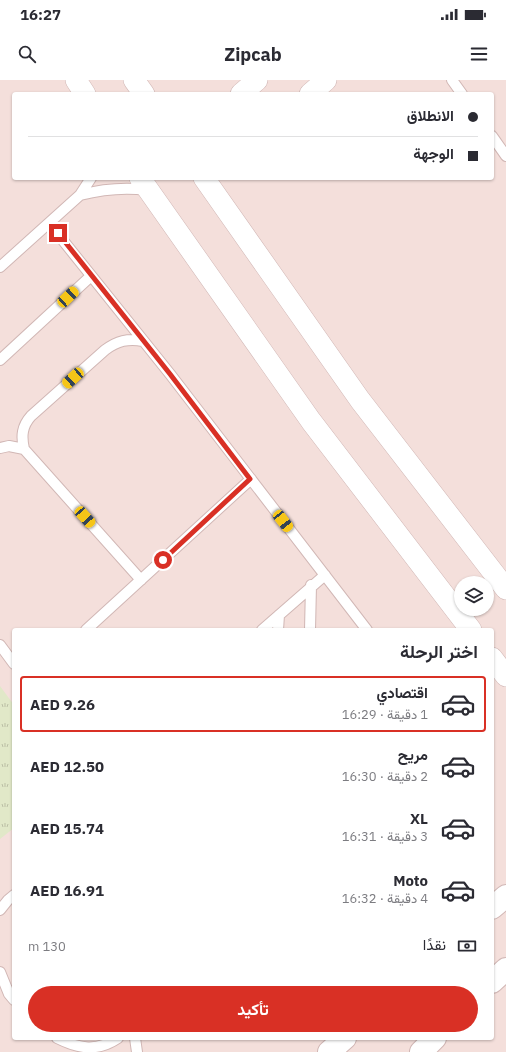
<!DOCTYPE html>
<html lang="ar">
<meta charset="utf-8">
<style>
body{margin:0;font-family:"IBM Plex Sans",Vazirmatn,sans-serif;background:#f7f7f7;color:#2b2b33;direction:rtl;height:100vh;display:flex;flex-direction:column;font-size:15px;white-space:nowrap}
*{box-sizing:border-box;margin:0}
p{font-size:13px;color:#7c7c81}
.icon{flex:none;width:22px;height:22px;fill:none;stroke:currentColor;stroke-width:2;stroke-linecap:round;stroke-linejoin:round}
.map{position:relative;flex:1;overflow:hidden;direction:ltr}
.details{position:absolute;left:12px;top:548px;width:482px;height:412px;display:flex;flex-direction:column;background:#fff;border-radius:4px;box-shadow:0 1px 3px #0004;direction:rtl}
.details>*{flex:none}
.banner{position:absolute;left:12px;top:12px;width:482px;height:88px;border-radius:4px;box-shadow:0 1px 3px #0004;direction:rtl;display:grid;align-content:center;height:88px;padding:0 16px;background:#fff}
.controls{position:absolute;left:454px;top:496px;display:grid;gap:8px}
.controls a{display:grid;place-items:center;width:40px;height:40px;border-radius:50%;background:#fff;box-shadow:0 1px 3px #0004;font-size:20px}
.end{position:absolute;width:18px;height:18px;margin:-9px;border:5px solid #d93025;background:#fff;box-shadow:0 0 0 2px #fff}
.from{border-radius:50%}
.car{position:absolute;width:12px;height:24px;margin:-12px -6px;border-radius:5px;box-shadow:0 0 3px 1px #0007;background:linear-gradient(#f5c518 24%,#345 0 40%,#f5c518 0 76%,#345 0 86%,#f5c518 0)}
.banner b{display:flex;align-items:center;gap:14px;height:38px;font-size:15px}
.banner b+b{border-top:1px solid #e1e1e2}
.banner i{width:10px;height:10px;background:#2b2b33}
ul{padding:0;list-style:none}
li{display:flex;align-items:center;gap:12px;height:56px;margin:0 8px 6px;padding:0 8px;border:2px solid transparent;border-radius:4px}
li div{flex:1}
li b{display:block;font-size:15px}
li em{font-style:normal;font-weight:700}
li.current{border-color:#d93025}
li>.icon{width:36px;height:36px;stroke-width:1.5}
h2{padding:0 16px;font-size:18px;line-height:48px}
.pay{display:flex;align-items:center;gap:10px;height:44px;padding:0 16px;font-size:15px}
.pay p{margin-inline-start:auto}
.action{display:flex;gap:8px;margin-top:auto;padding:8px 16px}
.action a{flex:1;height:46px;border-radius:24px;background:#d93025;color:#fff;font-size:16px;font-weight:700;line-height:46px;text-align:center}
.status{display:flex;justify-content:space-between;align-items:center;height:28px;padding:0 20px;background:#fff;direction:ltr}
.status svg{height:11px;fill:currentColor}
header{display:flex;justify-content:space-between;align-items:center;height:52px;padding:0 16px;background:#fff;font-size:18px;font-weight:700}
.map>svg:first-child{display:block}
.residential{fill:#f4dfdb;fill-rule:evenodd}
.park{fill:url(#park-tufts)}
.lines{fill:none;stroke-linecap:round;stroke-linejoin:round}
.service-casing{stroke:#d1b7b5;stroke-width:12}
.minor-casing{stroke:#d1b7b5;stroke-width:22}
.tertiary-casing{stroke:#d1b7b5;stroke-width:24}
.service{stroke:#fff;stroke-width:10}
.minor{stroke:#fff;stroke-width:21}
.tertiary{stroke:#fff;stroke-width:22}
.route{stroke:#d93025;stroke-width:5}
</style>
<div class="status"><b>16:27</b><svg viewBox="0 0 49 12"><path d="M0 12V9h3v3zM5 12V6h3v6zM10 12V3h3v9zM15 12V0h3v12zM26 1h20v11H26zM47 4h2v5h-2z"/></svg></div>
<header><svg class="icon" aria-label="menu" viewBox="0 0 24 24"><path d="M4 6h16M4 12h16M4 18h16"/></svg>Zipcab<svg class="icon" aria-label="search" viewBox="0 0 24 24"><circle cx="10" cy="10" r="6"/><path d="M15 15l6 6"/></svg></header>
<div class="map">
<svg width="506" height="972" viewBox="0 0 506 972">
<defs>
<pattern id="park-tufts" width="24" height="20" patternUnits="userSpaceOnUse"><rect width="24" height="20" fill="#e1e8c8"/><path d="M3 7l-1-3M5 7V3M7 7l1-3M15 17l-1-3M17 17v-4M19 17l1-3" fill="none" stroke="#bbbea5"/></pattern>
</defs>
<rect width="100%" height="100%" fill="#fbede9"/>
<path class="residential" d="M 0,0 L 506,0 L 506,972 L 0,972 ZM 14,14 L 492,14 L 492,98 L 14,98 ZM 461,503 L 487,503 L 487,529 L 461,529 ZM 14,550 L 492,550 L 492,958 L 14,958 Z"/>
<path class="park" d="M 0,606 L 14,625 L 14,748 L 0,759 Z"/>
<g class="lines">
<g class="service-casing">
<path id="service" d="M 452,0 L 462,14
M 492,56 L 506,76
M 80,115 C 103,109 124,107 147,110
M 49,143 L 170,294 L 367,550
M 0,187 L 80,115 L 91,98
M 0,280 L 91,196
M 0,368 L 9,366 L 24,369
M 141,500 L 24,369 C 21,356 22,346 31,336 L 105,270 C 117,261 128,258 143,261
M 86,550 L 251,399
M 262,550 L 325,495
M 278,550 L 279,535
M 310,550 L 311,505
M 0,565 L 14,584
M 0,830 L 8,820 L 14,815
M 0,892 L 9,914 L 14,920
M 57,958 C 79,969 97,972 118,958
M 135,958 L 137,972"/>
</g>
<g class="minor-casing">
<path id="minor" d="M 76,0 L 85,14
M 134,0 L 144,14
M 241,14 L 257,0
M 310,14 L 326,0
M 140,98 L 311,341 L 471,550
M 204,98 L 360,320 L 506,509
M 492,578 L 506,596"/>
</g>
<g class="tertiary-casing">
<path id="tertiary" d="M 492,828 L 506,816
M 492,902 L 506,889
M 329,972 L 345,958
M 421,972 L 435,958"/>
</g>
<use href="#service" class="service"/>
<use href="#minor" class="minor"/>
<use href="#tertiary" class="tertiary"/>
</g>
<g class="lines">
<path class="route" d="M 58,153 L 170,294 L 250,399 L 163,480"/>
</g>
</svg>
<div class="controls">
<a><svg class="icon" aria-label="layers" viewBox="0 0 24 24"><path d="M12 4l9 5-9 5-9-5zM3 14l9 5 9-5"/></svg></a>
</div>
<i class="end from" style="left:163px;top:480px"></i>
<i class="end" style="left:58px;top:153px"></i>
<i class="car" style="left:68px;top:217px;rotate:47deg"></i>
<i class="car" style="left:73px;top:298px;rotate:228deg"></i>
<i class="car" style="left:85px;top:437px;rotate:138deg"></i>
<i class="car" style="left:283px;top:441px;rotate:142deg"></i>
<div class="banner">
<b><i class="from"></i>الانطلاق</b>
<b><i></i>الوجهة</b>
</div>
<section class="details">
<h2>اختر الرحلة</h2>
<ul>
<li class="current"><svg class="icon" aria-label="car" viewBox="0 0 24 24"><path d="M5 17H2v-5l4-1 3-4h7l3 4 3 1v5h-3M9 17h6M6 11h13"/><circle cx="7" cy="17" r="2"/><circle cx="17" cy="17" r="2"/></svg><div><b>اقتصادي</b><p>1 دقيقة · 16:29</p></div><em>AED 9.26</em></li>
<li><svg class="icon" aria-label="car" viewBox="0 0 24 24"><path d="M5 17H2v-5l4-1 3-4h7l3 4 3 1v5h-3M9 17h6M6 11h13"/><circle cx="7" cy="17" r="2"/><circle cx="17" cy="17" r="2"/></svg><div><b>مريح</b><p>2 دقيقة · 16:30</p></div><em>AED 12.50</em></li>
<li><svg class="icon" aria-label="car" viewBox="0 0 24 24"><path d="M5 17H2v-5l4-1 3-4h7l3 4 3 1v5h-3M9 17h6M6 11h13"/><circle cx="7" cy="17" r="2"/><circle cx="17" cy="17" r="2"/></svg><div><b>XL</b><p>3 دقيقة · 16:31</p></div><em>AED 15.74</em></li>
<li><svg class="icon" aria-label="car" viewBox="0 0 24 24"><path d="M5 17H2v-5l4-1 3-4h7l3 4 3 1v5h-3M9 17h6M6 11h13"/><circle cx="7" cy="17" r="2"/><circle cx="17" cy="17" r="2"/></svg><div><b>Moto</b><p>4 دقيقة · 16:32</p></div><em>AED 16.91</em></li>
</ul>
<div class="pay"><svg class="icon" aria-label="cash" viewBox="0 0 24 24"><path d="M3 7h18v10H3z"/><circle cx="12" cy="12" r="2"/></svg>نقدًا<p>130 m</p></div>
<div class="action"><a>تأكيد</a></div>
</section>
</div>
